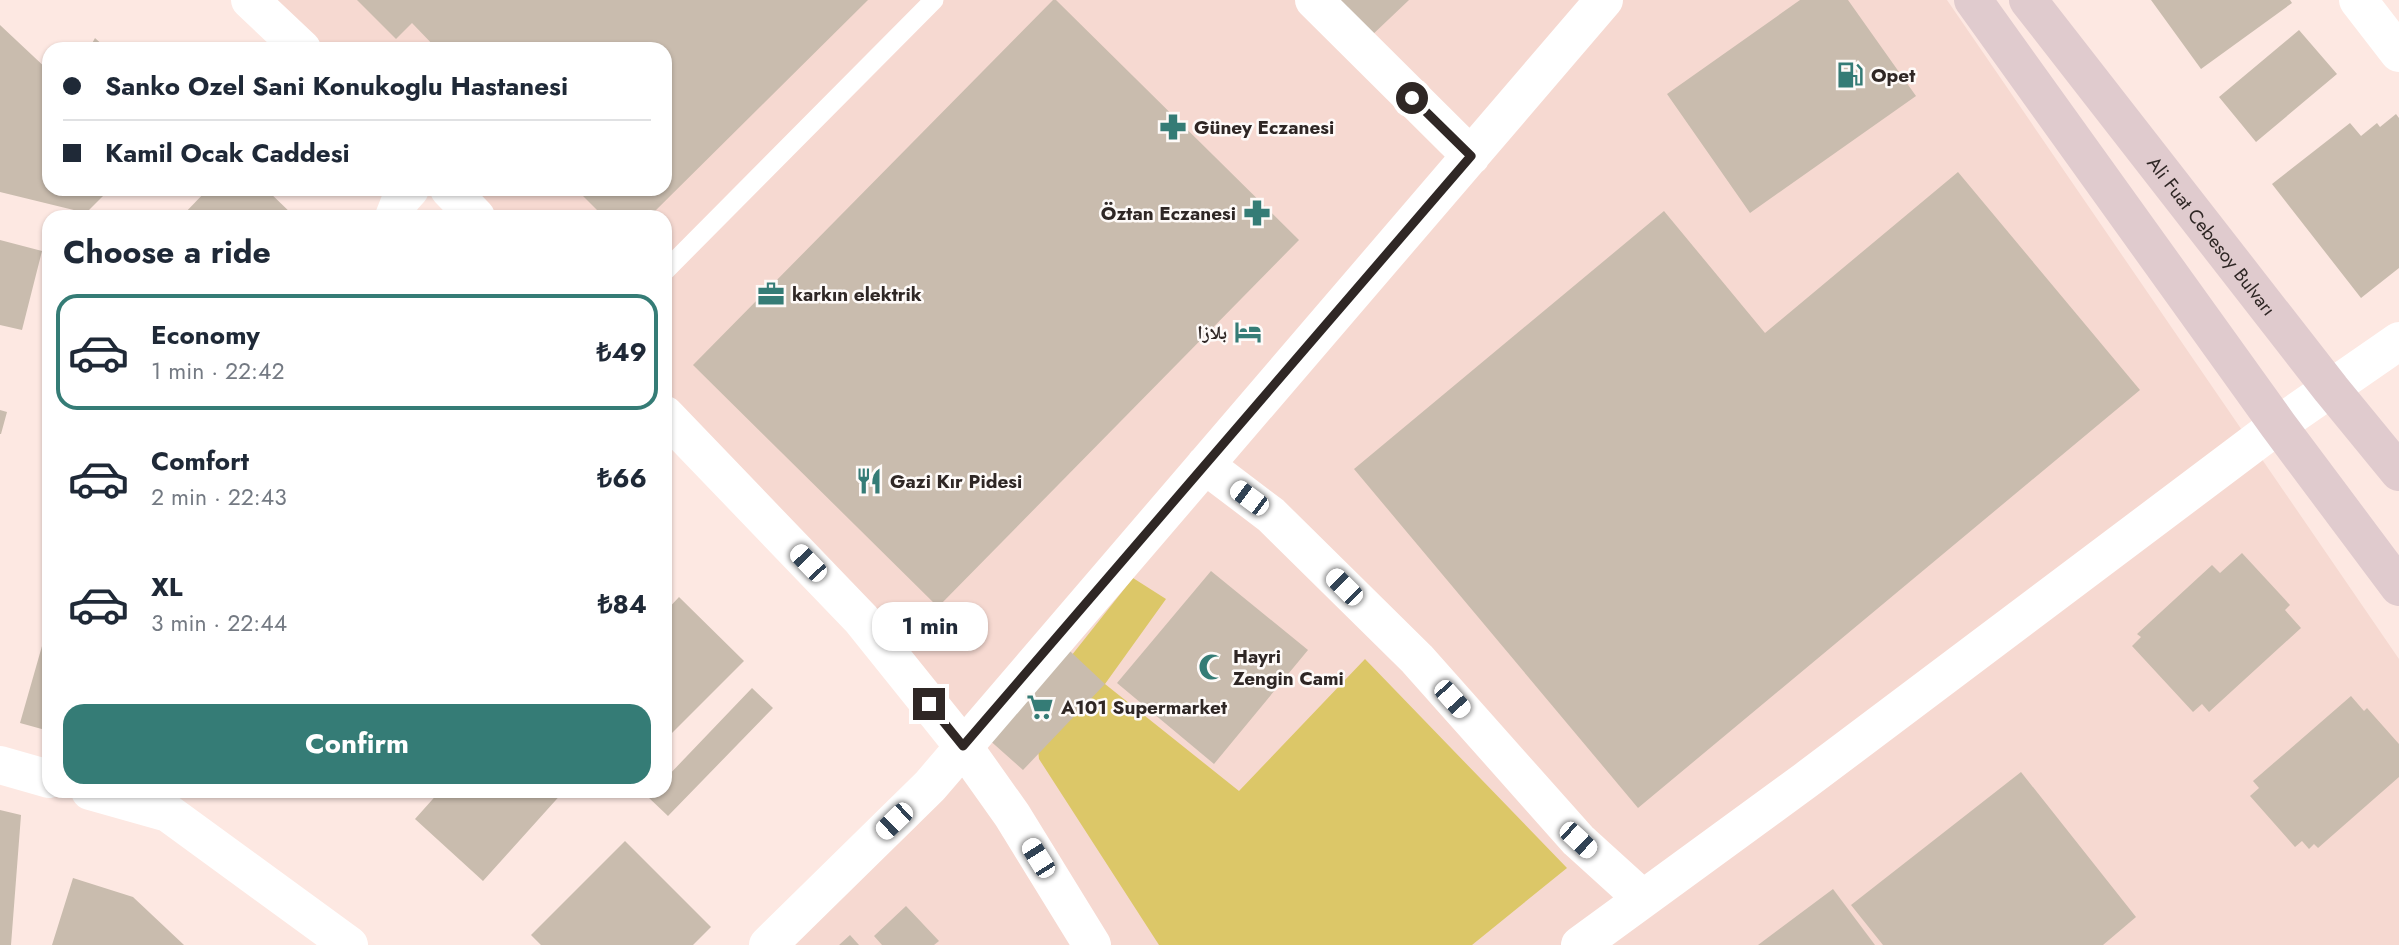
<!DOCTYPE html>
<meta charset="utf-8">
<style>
body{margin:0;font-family:Jost,"Noto Naskh Arabic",sans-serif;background:#f6f6f7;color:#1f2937;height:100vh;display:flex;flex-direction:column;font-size:26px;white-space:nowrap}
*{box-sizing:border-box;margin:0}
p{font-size:23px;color:#747a83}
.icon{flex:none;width:38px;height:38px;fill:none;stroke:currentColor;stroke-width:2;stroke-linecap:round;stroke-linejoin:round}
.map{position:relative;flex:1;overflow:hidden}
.sheet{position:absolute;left:42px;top:210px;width:630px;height:588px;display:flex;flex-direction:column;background:#fff;border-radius:21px;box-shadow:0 2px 5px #0004}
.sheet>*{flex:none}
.banner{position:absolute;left:42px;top:42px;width:630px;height:154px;border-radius:21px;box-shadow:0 2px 5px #0004;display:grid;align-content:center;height:154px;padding:0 21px;background:#fff}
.end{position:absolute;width:32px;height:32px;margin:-16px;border:9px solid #2f2725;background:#fff;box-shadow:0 0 0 4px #fff}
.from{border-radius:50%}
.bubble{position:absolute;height:49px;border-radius:21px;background:#fff;box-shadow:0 2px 5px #0004;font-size:23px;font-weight:700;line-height:49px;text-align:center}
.car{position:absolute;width:21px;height:42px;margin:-21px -10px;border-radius:9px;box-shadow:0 0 5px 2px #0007;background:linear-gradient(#fff 24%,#345 0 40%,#fff 0 76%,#345 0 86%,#fff 0)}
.banner b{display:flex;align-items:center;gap:24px;height:66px;font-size:26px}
.banner b+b{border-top:2px solid #e0e1e3}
.banner i{width:18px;height:18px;background:#1f2937}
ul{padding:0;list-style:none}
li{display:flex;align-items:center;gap:21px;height:116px;margin:0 14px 10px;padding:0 7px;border:4px solid transparent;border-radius:21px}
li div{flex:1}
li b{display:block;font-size:26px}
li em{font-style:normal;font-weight:700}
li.current{border-color:#357c76}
li>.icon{width:63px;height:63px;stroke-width:1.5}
h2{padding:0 21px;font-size:32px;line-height:84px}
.action{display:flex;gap:14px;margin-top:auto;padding:14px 21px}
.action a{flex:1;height:80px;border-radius:21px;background:#357c76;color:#fff;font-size:28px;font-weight:700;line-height:80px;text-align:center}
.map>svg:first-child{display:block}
.built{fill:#f6d9d1}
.green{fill:#dcc768}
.building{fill:#c9bcae}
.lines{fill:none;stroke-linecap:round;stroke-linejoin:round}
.service{stroke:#fff;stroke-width:19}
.minor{stroke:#fff;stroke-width:38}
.tertiary{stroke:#fff;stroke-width:38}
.secondary{stroke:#e0cbce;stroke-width:38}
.route{stroke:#2f2725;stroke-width:9}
.labels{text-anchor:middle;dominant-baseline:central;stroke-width:5;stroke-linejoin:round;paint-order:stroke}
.poi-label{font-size:19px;font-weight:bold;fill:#2f2725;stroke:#fefaf8;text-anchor:start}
.street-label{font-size:19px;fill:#2f2725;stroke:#fefaf8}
</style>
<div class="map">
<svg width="2399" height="945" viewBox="0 0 2399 945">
<rect width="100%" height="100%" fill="#fde8e2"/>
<path class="built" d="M 257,0 L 1947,0 L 2399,659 L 2399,945 L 771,945 L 964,738 L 665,426 L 665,217 L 465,217 L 438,189 L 665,189 L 665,49 L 304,49 Z"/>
<path class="green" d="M 1133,578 L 1166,599 L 1105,684 L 1239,791 L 1365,659 L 1567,868 L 1472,945 L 1159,945 L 1039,759 L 1033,704 Z"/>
<path class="building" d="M 357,0 L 868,0 L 649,217 L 604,217 L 576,189 L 665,189 L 665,49 L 437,49 L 412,23 L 396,39 Z
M 1053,0 L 1056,0 L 1299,240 L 938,607 L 693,365 Z
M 1333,0 L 1409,0 L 1369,38 Z
M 1800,0 L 1848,0 L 1916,96 L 1750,213 L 1667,94 Z
M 2151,0 L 2290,0 L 2292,3 L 2201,69 Z
M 0,25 L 49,71 L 49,189 L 110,189 L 86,213 L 0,192 Z
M 2299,30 L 2337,74 L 2256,142 L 2219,97 Z
M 95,38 L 107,49 L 89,49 Z
M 2396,114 L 2399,118 L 2399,268 L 2361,298 L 2272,184 L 2350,123 L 2361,136 L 2377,123 L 2380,127 Z
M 1958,172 L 2140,390 L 1638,808 L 1354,469 L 1664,211 L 1765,333 Z
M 208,189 L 266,189 L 295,217 L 181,217 Z
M 0,240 L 42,251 L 22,330 L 0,325 Z
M 0,410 L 7,412 L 1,434 L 0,434 Z
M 2242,553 L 2290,605 L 2285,610 L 2301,628 L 2209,712 L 2202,704 L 2193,712 L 2132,646 L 2141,637 L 2137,634 L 2212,565 L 2220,573 Z
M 1211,571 L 1308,650 L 1214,764 L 1117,683 Z
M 679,597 L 744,661 L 665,740 L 665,612 Z
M 48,625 L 49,625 L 49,731 L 20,723 Z
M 1056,638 L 1105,684 L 1023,770 L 977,729 Z
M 752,688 L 773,708 L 668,816 L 648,797 L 653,791 L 665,791 L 665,779 Z
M 2351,696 L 2364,711 L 2367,708 L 2399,744 L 2399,777 L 2318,848 L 2314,844 L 2309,849 L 2302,841 L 2295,847 L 2250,796 L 2259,788 L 2253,781 Z
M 2021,772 L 2136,917 L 2103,945 L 1883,945 L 1851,905 Z
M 440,791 L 564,791 L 483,881 L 415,819 Z
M 0,810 L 21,815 L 11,945 L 0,945 Z
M 625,841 L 711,927 L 693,945 L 541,945 L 531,935 Z
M 73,878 L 133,897 L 184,945 L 52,945 Z
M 1833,889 L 1875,945 L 1758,945 Z
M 906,906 L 939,941 L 934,945 L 882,945 L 874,936 Z
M 850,935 L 859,945 L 839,945 Z"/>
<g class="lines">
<path class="service" d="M 665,271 L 934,0"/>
<path class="minor" d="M 1314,0 L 1471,156
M 2358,0 L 2399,53
M 394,217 L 401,199 L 410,189
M 1205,465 L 1271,515 L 1417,659 L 1578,840 L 1643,899
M 0,765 L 49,779
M 90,791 L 168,813 L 349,945
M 768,945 L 930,786 L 1604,0
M 1580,945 L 1806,780 L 2278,425 L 2399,341"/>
<path class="tertiary" d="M 250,0 L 302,49
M 449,189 L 476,217
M 665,415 L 861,619 L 963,746 L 1012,815 L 1092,945"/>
<g class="secondary">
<path d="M 1973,0 L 2278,425 L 2399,587"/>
<path id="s1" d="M 2028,0 L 2331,389 L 2399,472"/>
</g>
</g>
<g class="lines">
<path class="route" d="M 929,704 L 963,746 L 1471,156 L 1412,98"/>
</g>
<defs>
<g id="fuel-bare" transform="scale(2.1)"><path d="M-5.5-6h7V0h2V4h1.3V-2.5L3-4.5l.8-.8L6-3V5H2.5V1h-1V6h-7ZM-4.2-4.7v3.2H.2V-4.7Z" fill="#357c76" stroke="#fefaf8" stroke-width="2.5" paint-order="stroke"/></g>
<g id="pharmacy-bare" transform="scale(2.1)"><path d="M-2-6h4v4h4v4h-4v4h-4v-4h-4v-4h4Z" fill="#357c76" stroke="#fefaf8" stroke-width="2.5" paint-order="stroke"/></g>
<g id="office-bare" transform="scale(2.1)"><path d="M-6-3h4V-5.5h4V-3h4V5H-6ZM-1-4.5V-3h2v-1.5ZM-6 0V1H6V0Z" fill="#357c76" stroke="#fefaf8" stroke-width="2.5" paint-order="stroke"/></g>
<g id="hotel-bare" transform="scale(2.1)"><path d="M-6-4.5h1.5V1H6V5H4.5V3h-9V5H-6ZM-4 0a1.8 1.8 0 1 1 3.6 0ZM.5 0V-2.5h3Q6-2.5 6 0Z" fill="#357c76" stroke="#fefaf8" stroke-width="2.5" paint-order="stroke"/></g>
<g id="restaurant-bare" transform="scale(2.1)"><path d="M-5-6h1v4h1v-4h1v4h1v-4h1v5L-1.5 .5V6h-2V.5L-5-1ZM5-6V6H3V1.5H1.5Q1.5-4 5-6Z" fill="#357c76" stroke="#fefaf8" stroke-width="2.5" paint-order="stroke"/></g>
<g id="mosque-bare" transform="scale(2.1)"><path d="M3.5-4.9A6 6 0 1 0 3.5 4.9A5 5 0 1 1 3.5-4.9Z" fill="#357c76" stroke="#fefaf8" stroke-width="2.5" paint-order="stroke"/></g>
<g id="supermarket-bare" transform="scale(2.1)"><path d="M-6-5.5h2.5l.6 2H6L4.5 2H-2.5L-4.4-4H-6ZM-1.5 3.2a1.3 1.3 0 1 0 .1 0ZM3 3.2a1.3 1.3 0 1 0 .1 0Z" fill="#357c76" stroke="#fefaf8" stroke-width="2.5" paint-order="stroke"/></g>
</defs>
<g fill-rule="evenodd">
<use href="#fuel-bare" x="1850" y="75"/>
<use href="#pharmacy-bare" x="1173" y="127"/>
<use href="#pharmacy-bare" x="1257" y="213"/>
<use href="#office-bare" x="771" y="294"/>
<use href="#hotel-bare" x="1248" y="332"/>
<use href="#restaurant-bare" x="869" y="481"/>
<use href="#mosque-bare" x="1212" y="667"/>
<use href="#supermarket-bare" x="1040" y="707"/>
</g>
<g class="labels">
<g class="poi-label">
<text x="1871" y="75">Opet</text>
<text x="1194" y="127">Güney Eczanesi</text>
<text x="1236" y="213" text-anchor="end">Öztan Eczanesi</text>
<text x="792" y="294">karkın elektrik</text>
<text x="1227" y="332" text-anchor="end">بلازا</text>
<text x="890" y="481">Gazi Kır Pidesi</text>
<text x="1233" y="656">Hayri<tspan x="1233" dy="22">Zengin Cami</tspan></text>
<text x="1061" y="707">A101 Supermarket</text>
</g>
<g class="street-label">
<text stroke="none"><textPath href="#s1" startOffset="299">Ali Fuat Cebesoy Bulvarı</textPath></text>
</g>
</g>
</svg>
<i class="end from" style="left:1412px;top:98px"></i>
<i class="end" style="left:929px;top:704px"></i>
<div class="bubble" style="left:872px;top:602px;width:116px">1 min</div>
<i class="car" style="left:1249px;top:498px;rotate:307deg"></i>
<i class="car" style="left:808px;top:563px;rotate:316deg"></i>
<i class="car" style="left:1344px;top:587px;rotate:315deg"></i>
<i class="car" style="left:1452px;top:699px;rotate:138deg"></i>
<i class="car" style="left:894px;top:821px;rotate:226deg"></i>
<i class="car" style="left:1578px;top:840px;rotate:133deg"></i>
<i class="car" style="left:1038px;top:858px;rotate:328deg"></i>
<div class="banner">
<b><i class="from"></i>Sanko Ozel Sani Konukoglu Hastanesi</b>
<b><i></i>Kamil Ocak Caddesi</b>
</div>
<section class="sheet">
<h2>Choose a ride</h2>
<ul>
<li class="current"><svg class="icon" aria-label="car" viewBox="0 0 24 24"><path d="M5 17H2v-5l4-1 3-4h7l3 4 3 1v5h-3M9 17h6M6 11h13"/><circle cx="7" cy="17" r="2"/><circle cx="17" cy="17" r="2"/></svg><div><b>Economy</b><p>1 min · 22:42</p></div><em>₺49</em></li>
<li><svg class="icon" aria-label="car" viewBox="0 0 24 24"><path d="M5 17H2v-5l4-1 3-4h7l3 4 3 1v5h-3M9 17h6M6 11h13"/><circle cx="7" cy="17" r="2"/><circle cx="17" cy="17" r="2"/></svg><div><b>Comfort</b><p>2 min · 22:43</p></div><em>₺66</em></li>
<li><svg class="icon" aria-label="car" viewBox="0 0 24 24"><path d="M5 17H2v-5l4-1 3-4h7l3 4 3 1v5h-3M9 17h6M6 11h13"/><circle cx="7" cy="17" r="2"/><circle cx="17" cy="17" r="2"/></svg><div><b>XL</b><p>3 min · 22:44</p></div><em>₺84</em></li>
</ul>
<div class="action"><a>Confirm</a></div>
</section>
</div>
